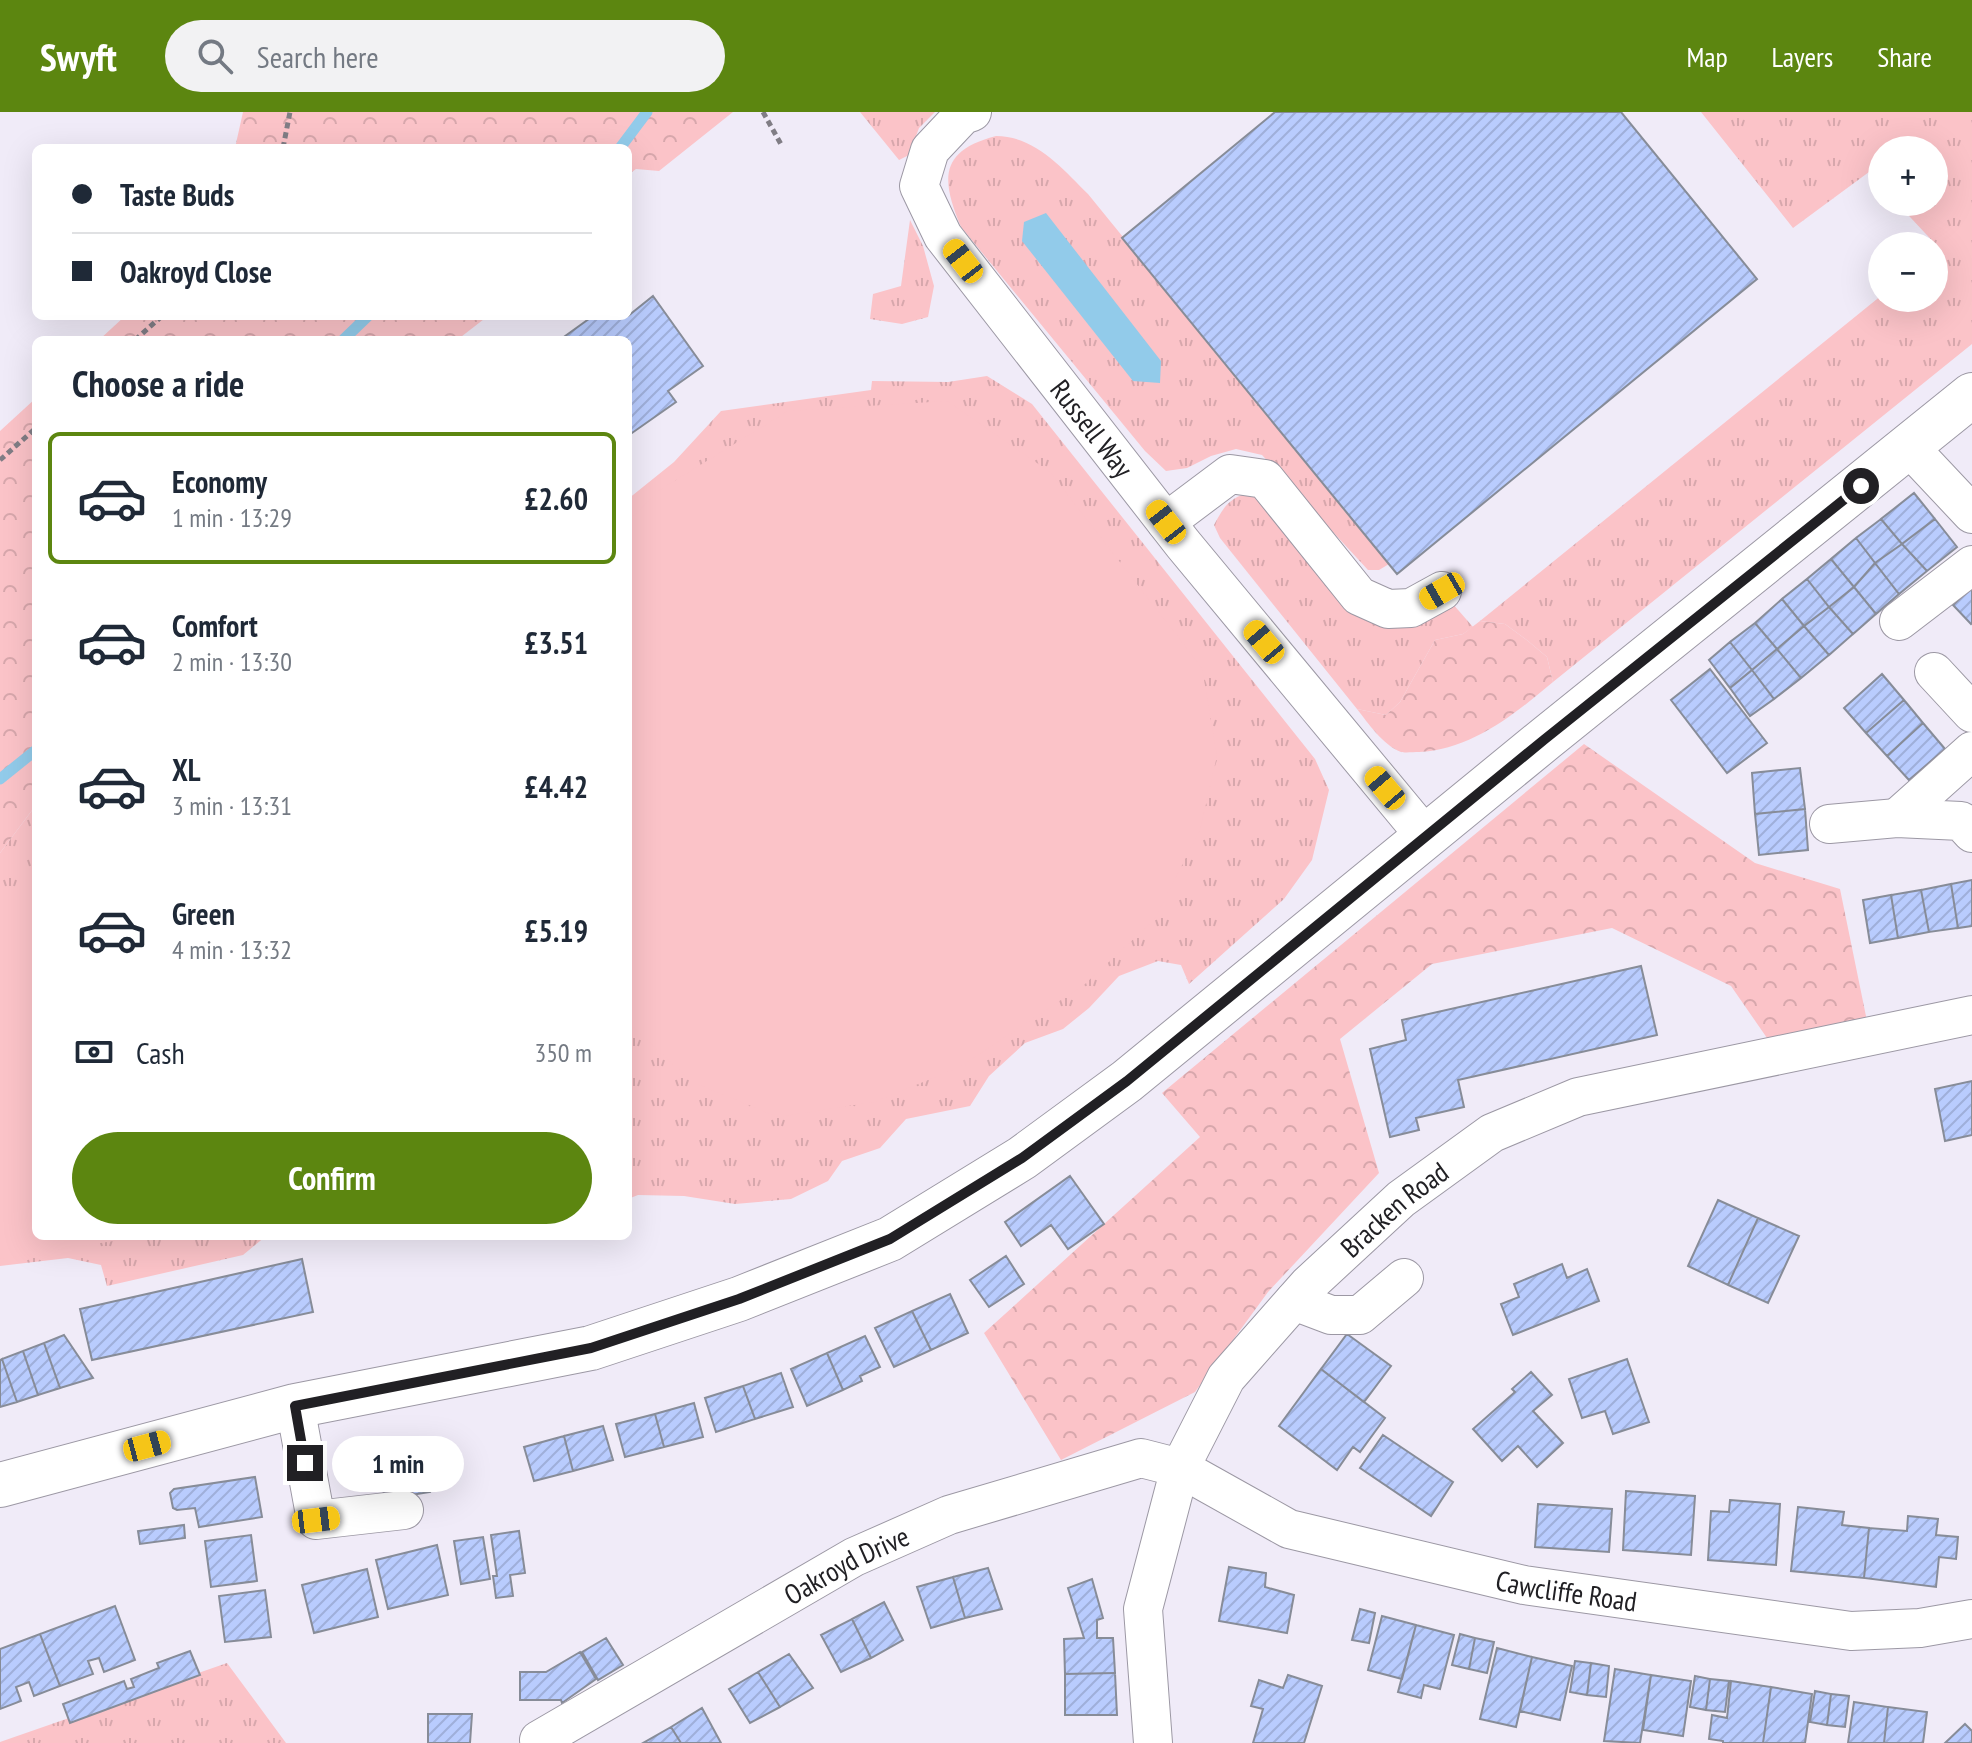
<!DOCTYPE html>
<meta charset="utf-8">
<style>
body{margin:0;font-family:"PT Sans Narrow",sans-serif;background:#f2f2f3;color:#1f2937;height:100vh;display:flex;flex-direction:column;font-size:30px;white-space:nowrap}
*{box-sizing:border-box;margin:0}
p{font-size:26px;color:#747a83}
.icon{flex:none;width:44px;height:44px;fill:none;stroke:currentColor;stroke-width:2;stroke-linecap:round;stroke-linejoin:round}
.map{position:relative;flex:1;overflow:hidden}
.details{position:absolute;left:32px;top:224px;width:600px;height:904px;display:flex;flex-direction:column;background:#fff;border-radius:12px;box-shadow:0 8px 32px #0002}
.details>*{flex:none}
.hud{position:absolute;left:32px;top:32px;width:600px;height:176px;border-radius:12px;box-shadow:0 8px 32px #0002;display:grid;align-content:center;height:176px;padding:0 40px;background:#fff}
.buttons{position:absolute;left:1868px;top:24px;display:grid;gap:16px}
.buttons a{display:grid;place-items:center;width:80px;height:80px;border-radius:50%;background:#fff;box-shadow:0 8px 32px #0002;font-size:40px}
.end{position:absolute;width:36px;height:36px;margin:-18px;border:10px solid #212024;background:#fff;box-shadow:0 0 0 4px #fff}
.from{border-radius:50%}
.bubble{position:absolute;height:56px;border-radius:28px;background:#fff;box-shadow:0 8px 32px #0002;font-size:26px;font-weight:600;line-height:56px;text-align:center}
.car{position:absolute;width:24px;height:48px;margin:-24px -12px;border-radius:10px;box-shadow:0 0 6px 2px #0007;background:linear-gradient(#f5c518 24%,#345 0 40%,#f5c518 0 76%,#345 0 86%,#f5c518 0)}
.hud b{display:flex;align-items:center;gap:28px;height:76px;font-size:30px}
.hud b+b{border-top:2px solid #e0e1e3}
.hud i{width:20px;height:20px;background:#1f2937}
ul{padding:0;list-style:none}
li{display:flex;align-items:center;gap:24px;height:132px;margin:0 16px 12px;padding:0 24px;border:4px solid transparent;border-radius:12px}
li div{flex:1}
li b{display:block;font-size:30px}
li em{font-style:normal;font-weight:600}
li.selected{border-color:#5c8610}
li>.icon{width:72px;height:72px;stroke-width:1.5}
h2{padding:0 40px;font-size:36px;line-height:96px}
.pay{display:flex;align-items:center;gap:20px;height:88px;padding:0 40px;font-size:30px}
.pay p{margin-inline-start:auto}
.cta{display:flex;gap:16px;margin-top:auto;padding:16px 40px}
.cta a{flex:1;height:92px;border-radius:48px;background:#5c8610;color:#fff;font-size:32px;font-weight:600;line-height:92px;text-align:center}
header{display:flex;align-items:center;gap:48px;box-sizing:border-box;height:112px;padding:0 40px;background:#5c8610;color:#fff}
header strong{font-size:38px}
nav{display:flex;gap:44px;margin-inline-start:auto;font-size:28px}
.search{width:560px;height:72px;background:#f2f2f3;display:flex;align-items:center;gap:20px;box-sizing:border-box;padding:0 28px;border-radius:44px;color:#747a83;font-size:30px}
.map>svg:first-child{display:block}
.grass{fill:url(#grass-tufts)}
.forest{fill:url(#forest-crowns)}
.pitch{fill:#fbc3c8}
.water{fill:#92cbea}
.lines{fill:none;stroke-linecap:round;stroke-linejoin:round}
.stream{stroke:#92cbea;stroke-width:11}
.building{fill:url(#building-hatch);stroke:#878c98;stroke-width:2}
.minor-casing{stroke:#9c98a4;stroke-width:40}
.major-casing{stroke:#9c98a4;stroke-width:46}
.path{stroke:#807d85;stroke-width:5;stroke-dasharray:6 4;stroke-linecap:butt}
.minor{stroke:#fff;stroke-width:38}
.major{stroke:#fff;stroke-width:44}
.route{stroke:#212024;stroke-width:10}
.labels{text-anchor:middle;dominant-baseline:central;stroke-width:6;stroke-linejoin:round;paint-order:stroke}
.street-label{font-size:28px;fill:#212024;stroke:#f0ebf8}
</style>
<header>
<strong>Swyft</strong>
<div class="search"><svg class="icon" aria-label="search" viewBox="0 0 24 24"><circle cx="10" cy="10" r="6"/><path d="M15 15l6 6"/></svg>Search here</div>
<nav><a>Map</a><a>Layers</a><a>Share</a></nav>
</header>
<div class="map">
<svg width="1972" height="1631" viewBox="0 0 1972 1631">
<defs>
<pattern id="grass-tufts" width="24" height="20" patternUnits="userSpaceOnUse" patternTransform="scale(2)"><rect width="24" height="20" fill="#fbc3c8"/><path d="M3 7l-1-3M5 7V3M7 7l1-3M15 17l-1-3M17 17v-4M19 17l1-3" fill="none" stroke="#d7a7ac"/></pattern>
<pattern id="forest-crowns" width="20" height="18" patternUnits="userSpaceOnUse" patternTransform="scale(2)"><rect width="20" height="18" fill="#fbc3c8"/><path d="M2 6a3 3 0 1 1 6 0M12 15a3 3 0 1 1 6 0" fill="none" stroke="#d7a7ac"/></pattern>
<pattern id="building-hatch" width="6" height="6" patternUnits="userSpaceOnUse" patternTransform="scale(2)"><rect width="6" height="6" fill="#b9ccfe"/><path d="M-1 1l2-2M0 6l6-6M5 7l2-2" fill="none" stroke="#9fafda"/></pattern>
</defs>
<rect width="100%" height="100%" fill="#f0ebf8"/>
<path class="grass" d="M 860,0 L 935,0 L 919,16 L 909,43 L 899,48 Z
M 1701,0 L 1972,0 L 1972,232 L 1553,570 L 1547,545 L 1528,529 L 1505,512 L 1480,509 L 1882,183 L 1882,186 L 1934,186 L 1934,141 L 1939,136 L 1896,90 L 1934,90 L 1934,38 L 1882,38 L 1882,75 L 1869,60 L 1793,116 Z
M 996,24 C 1035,24 1062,56 1088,82 L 1389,452 L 1379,458 L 1368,458 L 1262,343 L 1236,337 L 1211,344 L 1187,356 L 1166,359 L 1145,339 L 961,115 C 941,67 939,39 996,24 Z
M 910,108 L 923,134 L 934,174 L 928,205 L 902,212 L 870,207 L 873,182 L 901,174 Z
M 987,264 L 1032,292 L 1315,647 L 1329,678 L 1312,748 L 1284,787 L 1189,872 L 1181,853 L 1158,849 L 1119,864 L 1089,896 L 1063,917 L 1025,931 L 989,964 L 970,994 L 906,1007 L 880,1036 L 842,1049 L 828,1069 L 791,1087 L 735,1092 L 684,1084 L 638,1083 L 628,1087 L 628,387 L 674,350 L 721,299 L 871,278 L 872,269 L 948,270 Z
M 1245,382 L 1267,389 L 1325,465 L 1452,491 L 1473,515 L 1463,522 L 1435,528 L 1400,590 L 1386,603 L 1357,597 L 1220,426 L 1214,413 C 1222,398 1228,387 1245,382 Z
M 36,693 L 36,1124 L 266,1124 L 243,1143 L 107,1174 L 101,1153 L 68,1146 L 0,1154 L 0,741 Z
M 227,1551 L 286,1631 L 0,1631 L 0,1630 Z"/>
<path class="forest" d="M 243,0 L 733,0 L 659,59 L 636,57 L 628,63 L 628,36 L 235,36 Z
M 125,204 L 488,204 L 457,228 L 99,228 Z
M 36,286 L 36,693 L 0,741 L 0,319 Z
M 1480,509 L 1505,512 L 1528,529 L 1547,545 L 1553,570 C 1515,602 1471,638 1419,640 C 1414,640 1405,641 1401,640 C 1383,633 1368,611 1357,597 L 1386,603 L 1400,590 L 1435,528 L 1463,522 Z
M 1584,632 L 1755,751 L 1840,777 L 1867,909 L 1767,926 L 1731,874 L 1612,816 L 1432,852 L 1340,927 L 1379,1061 L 1268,1180 L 1195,1280 L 1061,1348 L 984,1221 L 1200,1025 L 1162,981 Z"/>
<path class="pitch" d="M 947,289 L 1050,360 L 1202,556 L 1217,644 L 1200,718 L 1154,808 L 1085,872 L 960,955 L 874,990 L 778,1005 L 692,970 L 628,910 L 628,410 L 658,379 L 788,299 Z
M 36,777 L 36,1124 L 145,1124 L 0,1147 L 0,783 Z"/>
<path class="water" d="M 1046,101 L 1161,249 L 1160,271 L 1133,269 L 1022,129 L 1024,110 Z"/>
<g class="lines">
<path class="stream" d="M 620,36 L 647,0
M 343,228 L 368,204
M 0,667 L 36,638"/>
</g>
<path class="building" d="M 1275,0 L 1621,0 L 1757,167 L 1397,462 L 1122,126 Z
M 653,184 L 703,254 L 668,279 L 676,290 L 632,321 L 628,316 L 628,228 L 561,227 L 593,204 L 628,204 Z
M 1914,381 L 1935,407 L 1902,432 L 1881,407 Z
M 1881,407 L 1902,432 L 1875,451 L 1856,426 Z
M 1935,407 L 1957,435 L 1927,459 L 1902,432 Z
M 1856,426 L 1875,451 L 1854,475 L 1831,447 Z
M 1902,432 L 1927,459 L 1899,482 L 1875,451 Z
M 1831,447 L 1854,475 L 1829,495 L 1807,467 Z
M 1875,451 L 1899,482 L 1876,502 L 1854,475 Z
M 1807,467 L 1829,495 L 1804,514 L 1782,487 Z
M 1854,475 L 1876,502 L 1853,522 L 1829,495 Z
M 1972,475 L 1972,511 L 1971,512 L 1953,493 Z
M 1782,487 L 1804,514 L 1777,537 L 1755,511 Z
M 1829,495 L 1853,522 L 1829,543 L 1804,514 Z
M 1755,511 L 1777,537 L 1752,558 L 1730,530 Z
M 1804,514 L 1829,543 L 1801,566 L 1777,537 Z
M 1730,530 L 1752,558 L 1730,576 L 1709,548 Z
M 1777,537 L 1801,566 L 1774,587 L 1752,558 Z
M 1710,557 L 1767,631 L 1727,661 L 1671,588 Z
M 1752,558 L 1774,587 L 1750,604 L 1730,576 Z
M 1882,562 L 1904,588 L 1866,621 L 1844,596 Z
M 1904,588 L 1923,611 L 1887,644 L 1866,621 Z
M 1923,611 L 1945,637 L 1909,668 L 1887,644 Z
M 1800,656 L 1805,697 L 1755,702 L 1752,661 Z
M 1805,697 L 1808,738 L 1759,743 L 1755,702 Z
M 1972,768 L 1972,814 L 1958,816 L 1951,772 Z
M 1951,772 L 1958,816 L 1929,820 L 1921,778 Z
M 1921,778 L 1929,820 L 1898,826 L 1891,783 Z
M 1891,783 L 1898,826 L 1870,831 L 1863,788 Z
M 1641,854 L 1657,923 L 1458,968 L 1464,995 L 1416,1006 L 1419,1018 L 1390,1025 L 1370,937 L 1406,928 L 1402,908 Z
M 1972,969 L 1972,1023 L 1945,1029 L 1935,977 Z
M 1070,1064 L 1104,1112 L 1068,1137 L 1051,1113 L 1021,1134 L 1005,1110 Z
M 1718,1088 L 1758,1106 L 1728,1173 L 1688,1154 Z
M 1758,1106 L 1799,1124 L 1768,1191 L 1728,1173 Z
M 1006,1144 L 1024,1172 L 989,1195 L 970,1168 Z
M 302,1147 L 313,1200 L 92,1248 L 80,1197 Z
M 1562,1152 L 1567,1166 L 1587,1157 L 1599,1189 L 1513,1223 L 1501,1192 L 1519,1185 L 1514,1172 Z
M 950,1182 L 968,1221 L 931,1238 L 912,1199 Z
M 912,1199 L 931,1238 L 894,1255 L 875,1216 Z
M 1347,1222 L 1391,1254 L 1364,1290 L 1321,1257 Z
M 64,1223 L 93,1266 L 60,1276 L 44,1231 Z
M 865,1224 L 880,1255 L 860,1264 L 862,1269 L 843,1278 L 827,1241 Z
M 44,1231 L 60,1276 L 38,1283 L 23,1239 Z
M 23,1239 L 38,1283 L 17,1290 L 2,1247 Z
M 827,1241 L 843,1278 L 807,1294 L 791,1257 Z
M 2,1247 L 17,1290 L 0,1295 L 0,1248 Z
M 1627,1247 L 1649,1310 L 1613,1322 L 1605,1299 L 1582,1306 L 1569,1267 Z
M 1321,1257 L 1385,1306 L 1360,1340 L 1353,1335 L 1337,1358 L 1279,1314 Z
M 1531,1260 L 1552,1283 L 1533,1299 L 1563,1331 L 1537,1355 L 1518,1334 L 1502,1349 L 1473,1317 L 1515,1280 L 1512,1277 Z
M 781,1261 L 793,1295 L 755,1307 L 743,1274 Z
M 743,1274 L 755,1307 L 716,1320 L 705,1286 Z
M 694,1291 L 703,1325 L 664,1335 L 655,1302 Z
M 655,1302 L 664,1335 L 625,1345 L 616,1312 Z
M 603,1314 L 613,1348 L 573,1359 L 564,1324 Z
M 1383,1323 L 1453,1370 L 1431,1404 L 1360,1356 Z
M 564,1324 L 573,1359 L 534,1369 L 524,1335 Z
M 426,1327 L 432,1330 L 434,1336 L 434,1343 L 425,1349 L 430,1380 L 385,1387 L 375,1336 Z
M 255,1365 L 262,1405 L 199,1415 L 195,1396 L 177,1398 L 173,1396 L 170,1381 L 174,1377 Z
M 1626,1379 L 1695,1384 L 1691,1443 L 1623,1438 Z
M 1730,1388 L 1780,1392 L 1776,1453 L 1708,1448 L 1711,1399 L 1729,1400 Z
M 1538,1392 L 1612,1397 L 1609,1440 L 1535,1435 Z
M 1798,1395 L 1844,1400 L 1842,1413 L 1869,1416 L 1864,1466 L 1791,1459 Z
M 1908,1404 L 1938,1407 L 1936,1423 L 1958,1425 L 1956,1447 L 1939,1445 L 1936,1475 L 1864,1466 L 1869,1416 L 1907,1419 Z
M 184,1413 L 185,1426 L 140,1432 L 138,1419 Z
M 519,1419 L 525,1461 L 510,1463 L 513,1484 L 496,1486 L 493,1464 L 497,1464 L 491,1423 Z
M 251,1423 L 257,1469 L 211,1475 L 205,1429 Z
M 483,1425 L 490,1467 L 461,1472 L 454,1429 Z
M 437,1433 L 448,1483 L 388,1497 L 376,1448 Z
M 1229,1455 L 1266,1461 L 1265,1475 L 1294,1483 L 1287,1521 L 1219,1509 Z
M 988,1456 L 1002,1497 L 965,1506 L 953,1465 Z
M 367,1457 L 378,1505 L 314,1521 L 302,1473 Z
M 953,1465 L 965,1506 L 931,1516 L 917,1475 Z
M 1092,1467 L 1103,1506 L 1097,1508 L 1097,1526 L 1113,1526 L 1115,1561 L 1065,1562 L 1064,1527 L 1084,1526 L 1068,1476 Z
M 265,1478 L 271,1525 L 225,1530 L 219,1484 Z
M 884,1490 L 903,1528 L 871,1546 L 852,1507 Z
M 115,1494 L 135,1548 L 104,1560 L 99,1546 L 88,1549 L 93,1562 L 60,1574 L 40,1522 Z
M 1360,1497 L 1375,1501 L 1369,1531 L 1352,1528 Z
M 1382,1504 L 1416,1513 L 1402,1567 L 1368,1558 Z
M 852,1507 L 871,1546 L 841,1560 L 821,1523 Z
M 1416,1513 L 1454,1523 L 1440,1577 L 1424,1573 L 1421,1586 L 1398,1580 Z
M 40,1522 L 60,1574 L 34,1584 L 29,1570 L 16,1575 L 21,1589 L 0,1597 L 0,1537 Z
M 1460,1522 L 1475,1526 L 1469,1557 L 1452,1553 Z
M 606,1526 L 623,1553 L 598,1568 L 582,1540 Z
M 1475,1526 L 1494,1530 L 1487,1561 L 1469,1557 Z
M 1497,1536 L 1532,1545 L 1516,1615 L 1480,1607 Z
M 190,1539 L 200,1563 L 70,1611 L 63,1592 L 124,1569 L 127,1577 L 134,1575 L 131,1567 L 159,1556 L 157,1551 Z
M 580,1540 L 596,1567 L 562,1591 L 561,1588 L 520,1588 L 520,1560 L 546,1560 Z
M 789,1542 L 813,1576 L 780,1595 L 758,1560 Z
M 1532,1545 L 1572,1554 L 1560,1608 L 1520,1599 Z
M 1575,1549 L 1591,1551 L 1587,1583 L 1570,1580 Z
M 1591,1551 L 1609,1554 L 1606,1585 L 1587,1583 Z
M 1615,1557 L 1651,1563 L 1640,1631 L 1604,1629 Z
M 758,1560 L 780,1595 L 750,1611 L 729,1577 Z
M 1115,1561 L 1117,1603 L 1065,1603 L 1065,1562 Z
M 1288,1563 L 1322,1574 L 1304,1631 L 1253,1631 L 1263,1597 L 1251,1594 L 1259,1568 L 1283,1576 Z
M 1651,1563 L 1691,1569 L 1683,1624 L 1643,1618 Z
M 1695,1564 L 1710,1567 L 1706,1598 L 1690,1595 Z
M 1710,1567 L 1729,1569 L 1725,1600 L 1706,1598 Z
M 1731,1569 L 1771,1575 L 1763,1631 L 1723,1631 L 1723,1629 L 1709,1627 L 1712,1603 L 1727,1606 Z
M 1771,1575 L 1812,1582 L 1805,1631 L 1763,1631 Z
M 1815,1579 L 1831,1582 L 1827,1613 L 1810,1610 Z
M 1831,1582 L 1849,1584 L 1845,1615 L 1827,1613 Z
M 1854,1590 L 1888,1595 L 1884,1631 L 1848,1631 Z
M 1888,1595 L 1927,1600 L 1923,1631 L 1884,1631 Z
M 702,1596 L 721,1631 L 681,1631 L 671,1615 Z
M 428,1602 L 472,1602 L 470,1631 L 428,1631 Z
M 1965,1612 L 1972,1619 L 1972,1631 L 1945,1631 Z
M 671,1615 L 681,1631 L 643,1631 Z"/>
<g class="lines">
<g class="minor-casing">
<g id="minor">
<path id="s1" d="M 972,0 L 963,3 L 930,38 L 919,74 L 943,124 L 1183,432 L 1426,725"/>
<path d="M 1909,335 L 1972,402"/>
<path d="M 1166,410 L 1230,362 L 1265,367 L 1359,484 L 1388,497 L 1411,496 L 1442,479"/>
<path d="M 1899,509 L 1972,453"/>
<path d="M 1934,560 L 1972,601"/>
<path d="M 1897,706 L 1972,639"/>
<path d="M 1829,712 L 1897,706 L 1961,709 L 1972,721"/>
<path d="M 1294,1189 L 1331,1203 L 1360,1203 L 1404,1166"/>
<path d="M 295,1294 L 316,1408 L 404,1398"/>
<path id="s2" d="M 539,1628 L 854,1445 L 949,1403 L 1141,1346 L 1180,1356 L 1289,1417 L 1524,1473 L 1851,1519 L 1920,1516 L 1972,1507"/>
<path id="s3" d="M 1153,1631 L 1143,1497 L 1180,1356 L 1226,1266 L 1308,1173 L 1401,1087 L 1492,1021 L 1578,985 L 1972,903"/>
</g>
</g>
<g class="major-casing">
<path id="major" d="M 0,1373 L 295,1294 L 591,1236 L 739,1187 L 890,1127 L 1022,1046 L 1127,969 L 1545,627 L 1972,283"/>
</g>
<path class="path" d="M 763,0 L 782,34
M 283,36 L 290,0
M 135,228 L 162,204
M 0,348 L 36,316"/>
<use href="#minor" class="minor"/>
<use href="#major" class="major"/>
</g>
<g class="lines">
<path class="route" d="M 305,1351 L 295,1294 L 591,1236 L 739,1187 L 890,1127 L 1022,1046 L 1127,969 L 1545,627 L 1861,374"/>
</g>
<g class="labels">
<g class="street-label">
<text stroke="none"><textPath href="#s1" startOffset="394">Russell Way</textPath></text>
<text stroke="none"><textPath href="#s3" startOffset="620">Bracken Road</textPath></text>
<text stroke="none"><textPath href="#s2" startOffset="354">Oakroyd Drive</textPath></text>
<text stroke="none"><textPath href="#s2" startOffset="1118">Cawcliffe Road</textPath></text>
</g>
</g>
</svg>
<div class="buttons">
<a>+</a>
<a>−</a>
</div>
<i class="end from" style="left:1861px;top:374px"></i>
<i class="end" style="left:305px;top:1351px"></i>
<div class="bubble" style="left:332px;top:1324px;width:132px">1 min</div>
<i class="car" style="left:963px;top:149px;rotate:322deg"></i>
<i class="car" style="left:1166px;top:410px;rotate:322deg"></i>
<i class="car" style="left:1442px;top:479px;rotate:240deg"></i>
<i class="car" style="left:1264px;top:530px;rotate:320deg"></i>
<i class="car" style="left:1385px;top:676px;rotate:320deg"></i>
<i class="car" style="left:147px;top:1334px;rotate:75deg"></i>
<i class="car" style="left:316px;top:1408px;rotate:83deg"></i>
<div class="hud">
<b><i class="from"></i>Taste Buds</b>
<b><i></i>Oakroyd Close</b>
</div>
<section class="details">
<h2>Choose a ride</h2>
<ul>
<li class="selected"><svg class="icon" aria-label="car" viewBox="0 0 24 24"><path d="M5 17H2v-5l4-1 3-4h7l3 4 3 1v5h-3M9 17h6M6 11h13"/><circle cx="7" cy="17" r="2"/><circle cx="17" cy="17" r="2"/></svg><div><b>Economy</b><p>1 min · 13:29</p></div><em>£2.60</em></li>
<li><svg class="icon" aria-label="car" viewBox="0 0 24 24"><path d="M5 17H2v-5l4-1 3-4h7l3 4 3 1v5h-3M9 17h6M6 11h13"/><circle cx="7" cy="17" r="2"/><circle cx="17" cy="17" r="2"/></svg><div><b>Comfort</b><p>2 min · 13:30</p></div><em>£3.51</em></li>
<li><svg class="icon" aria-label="car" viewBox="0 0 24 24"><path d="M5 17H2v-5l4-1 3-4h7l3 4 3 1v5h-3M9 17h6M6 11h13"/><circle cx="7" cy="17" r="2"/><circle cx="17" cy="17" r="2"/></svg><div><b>XL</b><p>3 min · 13:31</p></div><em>£4.42</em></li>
<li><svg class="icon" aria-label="car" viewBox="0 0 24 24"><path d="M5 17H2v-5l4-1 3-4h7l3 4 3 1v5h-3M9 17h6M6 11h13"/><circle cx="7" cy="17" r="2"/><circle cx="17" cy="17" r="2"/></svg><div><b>Green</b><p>4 min · 13:32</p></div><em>£5.19</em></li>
</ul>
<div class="pay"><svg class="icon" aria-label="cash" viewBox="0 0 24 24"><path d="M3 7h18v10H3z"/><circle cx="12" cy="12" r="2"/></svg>Cash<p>350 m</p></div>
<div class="cta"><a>Confirm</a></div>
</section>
</div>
